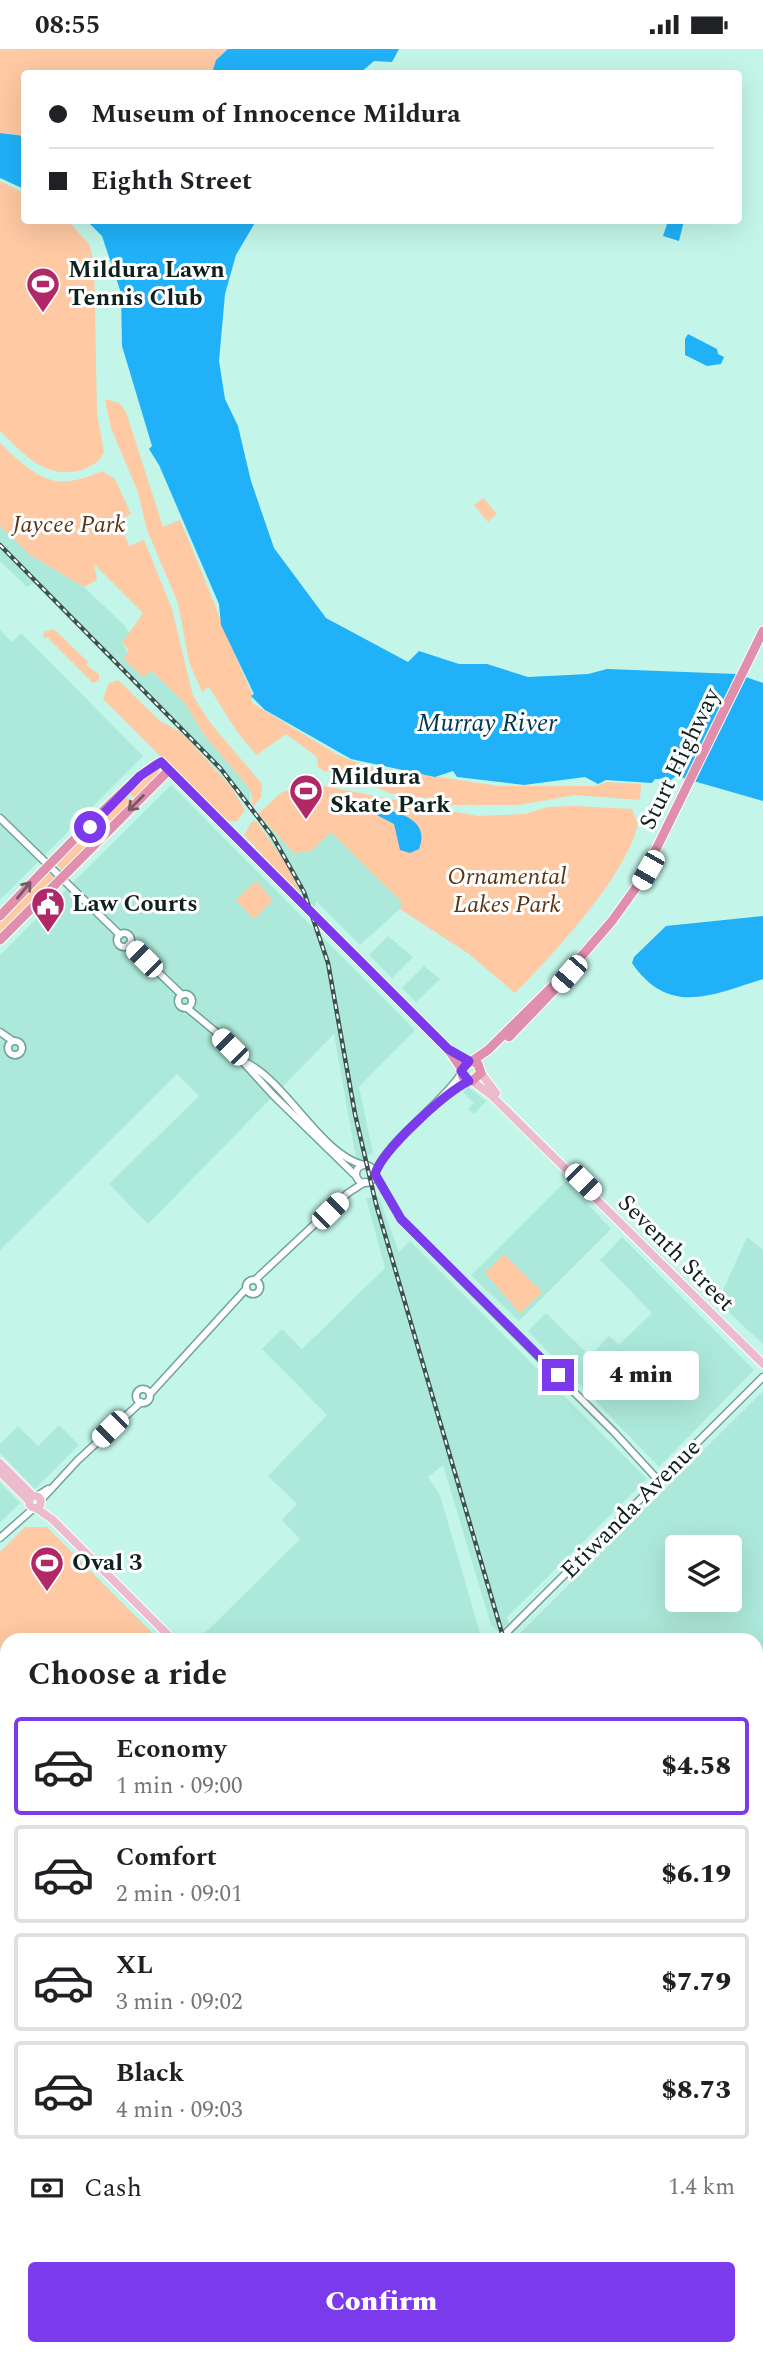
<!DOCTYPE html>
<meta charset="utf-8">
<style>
body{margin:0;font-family:Spectral,serif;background:#f2f2f2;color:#202124;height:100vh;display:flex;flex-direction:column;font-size:26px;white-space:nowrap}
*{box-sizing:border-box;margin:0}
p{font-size:23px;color:#757577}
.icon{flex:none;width:38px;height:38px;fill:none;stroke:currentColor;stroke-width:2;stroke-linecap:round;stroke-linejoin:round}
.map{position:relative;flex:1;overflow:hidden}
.panel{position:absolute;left:0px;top:1584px;width:763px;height:723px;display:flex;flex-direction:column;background:#fff;border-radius:21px 21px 0 0;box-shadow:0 7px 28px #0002}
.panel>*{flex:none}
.hud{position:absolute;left:21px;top:21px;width:721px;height:154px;border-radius:7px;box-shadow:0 7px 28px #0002;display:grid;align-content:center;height:154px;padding:0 28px;background:#fff}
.tools{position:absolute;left:665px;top:1486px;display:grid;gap:14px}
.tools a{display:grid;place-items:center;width:77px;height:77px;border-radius:7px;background:#fff;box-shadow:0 7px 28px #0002;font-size:35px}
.end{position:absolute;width:32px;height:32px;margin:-16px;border:9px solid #7c3aed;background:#fff;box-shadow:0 0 0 4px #fff}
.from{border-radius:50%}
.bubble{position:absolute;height:49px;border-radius:7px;background:#fff;box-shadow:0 7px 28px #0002;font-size:23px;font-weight:800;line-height:49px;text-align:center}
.car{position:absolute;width:21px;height:42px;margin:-21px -10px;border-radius:9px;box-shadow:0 0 5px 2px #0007;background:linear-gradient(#fff 24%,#345 0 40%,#fff 0 76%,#345 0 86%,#fff 0)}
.hud b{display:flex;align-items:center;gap:24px;height:66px;font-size:26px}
.hud b+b{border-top:2px solid #e0e0e0}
.hud i{width:18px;height:18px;background:#202124}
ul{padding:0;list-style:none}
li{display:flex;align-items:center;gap:21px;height:98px;margin:0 14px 10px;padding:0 14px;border:4px solid #e0e0e0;border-radius:7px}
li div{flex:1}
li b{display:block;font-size:26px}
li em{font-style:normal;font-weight:800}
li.selected{border-color:#7c3aed}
li>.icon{width:63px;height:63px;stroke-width:1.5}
h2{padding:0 28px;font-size:32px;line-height:84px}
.pay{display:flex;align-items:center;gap:18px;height:77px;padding:0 28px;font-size:26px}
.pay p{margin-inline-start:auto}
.primary-button{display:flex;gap:14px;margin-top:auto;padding:14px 28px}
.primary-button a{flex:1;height:80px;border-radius:7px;background:#7c3aed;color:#fff;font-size:28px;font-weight:800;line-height:80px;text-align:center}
.status{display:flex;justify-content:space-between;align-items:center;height:49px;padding:0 35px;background:#fff;direction:ltr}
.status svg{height:19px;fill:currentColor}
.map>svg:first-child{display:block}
.built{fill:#ade9da;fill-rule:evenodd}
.green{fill:#fec9a3}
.water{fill:#21b1f8}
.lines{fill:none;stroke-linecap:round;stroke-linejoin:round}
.minor-casing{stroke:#72a296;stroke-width:9}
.major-casing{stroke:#fff;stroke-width:10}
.highway-casing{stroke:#fff;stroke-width:11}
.minor{stroke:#fff;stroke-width:6}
.major{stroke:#ecbccd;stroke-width:8}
.highway{stroke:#e090ac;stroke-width:9}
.rail-casing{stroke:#39544e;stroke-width:4.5}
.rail{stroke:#fff;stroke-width:2;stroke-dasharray:5;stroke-linecap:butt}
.oneway{stroke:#775864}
.route{stroke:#7c3aed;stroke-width:9}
.labels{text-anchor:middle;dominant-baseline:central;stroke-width:6;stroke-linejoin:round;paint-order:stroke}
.poi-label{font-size:24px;font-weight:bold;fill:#0e211d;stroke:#fff;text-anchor:start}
.park-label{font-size:24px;font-style:italic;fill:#5c3513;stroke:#fff}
.street-label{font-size:24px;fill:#0e211d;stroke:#fff}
.water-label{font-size:26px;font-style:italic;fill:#003753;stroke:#fff}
</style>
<div class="status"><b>08:55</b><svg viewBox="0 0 49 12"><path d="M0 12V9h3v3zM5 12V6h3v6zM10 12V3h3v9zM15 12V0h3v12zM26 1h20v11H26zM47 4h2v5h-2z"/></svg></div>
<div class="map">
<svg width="763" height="2306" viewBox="0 0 763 2306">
<rect width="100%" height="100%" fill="#c3f6e9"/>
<path class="built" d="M 0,477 L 30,506 L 84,538 L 125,577 L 129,584 L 122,594 L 143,628 L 152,622 L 185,654 L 204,686 L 250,740 L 250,754 L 248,756 L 184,684 L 63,561 L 33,534 L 27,538 L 0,512 Z
M 0,581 L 12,593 L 21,584 L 143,707 L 0,851 Z
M 171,736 L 415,981 L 359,1038 L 373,1104 L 360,1111 L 356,1109 L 334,985 L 148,1175 L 109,1135 L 199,1047 L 177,1025 L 0,1201 L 0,906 Z
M 261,769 L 294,804 L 311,802 L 331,782 L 403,853 L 400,860 L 360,896 L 316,852 L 314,861 L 302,848 L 288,819 L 263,780 L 259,771 Z
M 388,887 L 413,908 L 392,929 L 369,906 Z
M 424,917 L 440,930 L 416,953 L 402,939 Z
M 468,1038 L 486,1052 L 474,1065 L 468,1060 L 474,1054 L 463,1043 Z
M 566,1132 L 611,1180 L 519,1272 L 471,1226 Z
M 379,1148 L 399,1203 L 410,1192 L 647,1430 L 507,1568 L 509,1575 L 498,1582 L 491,1576 L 443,1416 L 428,1428 L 440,1446 L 482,1591 L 198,1591 L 300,1490 L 282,1471 L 297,1455 L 268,1427 L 327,1366 L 262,1300 L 282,1280 L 302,1300 L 385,1219 L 366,1149 Z
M 622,1188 L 754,1321 L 659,1418 L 528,1282 L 546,1264 L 590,1307 L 609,1287 L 619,1296 L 652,1264 L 600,1211 Z
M 747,1188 L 763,1201 L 763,1295 L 723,1258 L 720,1248 Z
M 763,1342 L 763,1912 L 756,1919 L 756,1591 L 513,1591 ZM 677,1498 L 730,1498 L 730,1550 L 677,1550 Z
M 59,1376 L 79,1396 L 35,1440 L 0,1404 L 0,1395 L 18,1377 L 38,1397 Z
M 0,1433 L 20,1454 L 0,1474 Z
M 756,2194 L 763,2201 L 763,2306 L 641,2306 L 641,2300 L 756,2300 Z
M 242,2300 L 363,2300 L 357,2306 L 243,2306 Z
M 401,2300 L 481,2300 L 488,2306 L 395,2306 Z
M 500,2300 L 626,2300 L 626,2306 L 506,2306 Z"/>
<path class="green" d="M 0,0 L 228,0 L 216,11 L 212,24 L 24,24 L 24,87 L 0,84 Z
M 0,132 L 24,144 L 24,172 L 68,172 L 89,195 L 94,213 L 97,364 L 104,403 C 100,413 93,416 84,420 C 47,433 24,405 0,382 Z
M 105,350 L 119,354 L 126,363 L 163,478 L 180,471 C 205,529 226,587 252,645 L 252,654 L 338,706 L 366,717 L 499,737 L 597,737 L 606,733 L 641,735 L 640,751 L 575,746 L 519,756 L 447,756 L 446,752 L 389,744 L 347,725 L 324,722 L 318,718 L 317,708 L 286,685 L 257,706 C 235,684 225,663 209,638 L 202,643 L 189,613 L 178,554 L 147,481 L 138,443 L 111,379 Z
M 0,394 C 35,427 52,445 102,422 L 115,430 L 131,465 L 118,471 L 129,497 L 144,491 L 172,560 L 193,647 L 212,676 L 262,735 L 261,748 L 253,758 L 250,740 L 204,686 L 185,654 L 152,622 L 143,628 L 124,610 L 129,601 L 122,594 L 143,564 L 94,515 L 97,531 L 84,538 L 30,506 L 0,477 Z
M 483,449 L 497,465 L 488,473 L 474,456 Z
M 54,580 L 88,613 L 86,616 L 99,625 L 99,631 L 93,634 L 47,588 L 43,589 L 44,583 Z
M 118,631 L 160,672 L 179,682 L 192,695 L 232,739 L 245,761 L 237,772 L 229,772 L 214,761 L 103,650 L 109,634 Z
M 154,717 L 162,725 L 135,750 L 128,743 Z
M 314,735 L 477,767 L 525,765 L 548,758 L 574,757 L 632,760 L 638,775 C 626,827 554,905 515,944 L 469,905 L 400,860 L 402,853 L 331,783 L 311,802 L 294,804 L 258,765 L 282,743 Z
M 124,746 L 133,753 L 63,822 L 56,815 Z
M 252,772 L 257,773 L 288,818 L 302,848 L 244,786 Z
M 49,822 L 56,830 L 0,885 L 0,871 Z
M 256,832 L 273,851 L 254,870 L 236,851 Z
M 504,1205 L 542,1243 L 520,1264 L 485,1224 Z
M 25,1478 L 47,1478 L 159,1591 L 7,1591 L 7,1628 L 0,1621 L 3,1609 L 0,1606 L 0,1503 Z"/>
<path class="water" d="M 228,0 L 399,0 L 392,13 L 374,12 L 360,24 L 212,24 L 216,11 Z
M 0,84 L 24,87 L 24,140 L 0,129 Z
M 87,172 L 256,172 L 236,206 L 225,245 L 219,312 L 225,350 L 238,377 L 251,432 L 274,499 L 326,569 L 408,613 L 419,602 L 459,615 L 487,615 L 528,628 L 588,625 L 607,620 L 737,625 L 763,634 L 763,752 L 676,727 L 671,731 L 655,730 L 652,734 L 606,731 L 598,735 L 585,728 L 524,736 L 457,728 L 453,722 L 435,728 L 351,710 L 265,661 L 251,647 L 254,645 L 221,576 L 219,555 L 159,416 L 149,400 L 152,397 L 122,297 L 121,244 L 102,187 Z
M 668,172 L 684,172 L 679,192 L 663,187 Z
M 688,285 L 717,300 L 718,305 L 724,308 L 721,315 L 707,317 L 685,306 L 685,290 Z
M 375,757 C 397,764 431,769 419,800 L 410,804 L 400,801 L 394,775 L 373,764 Z
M 763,867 L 763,930 C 712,946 669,968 632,914 L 634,908 L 666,877 Z"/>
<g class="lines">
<g class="minor-casing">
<path id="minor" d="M 0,769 L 120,886
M117 891a7 7 0 1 1 14 0a7 7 0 1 1-14 0Z
M 129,895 L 182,946
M178 952a7 7 0 1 1 14 0a7 7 0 1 1-14 0Z
M 187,959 L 216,983 L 273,1046 L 356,1127
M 0,983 L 13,992
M8 999a7 7 0 1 1 14 0a7 7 0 1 1-14 0Z
M 247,1014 C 288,1035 322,1107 364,1116
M356 1125a9 9 0 1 1 18 0a9 9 0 1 1-18 0Z
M 375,1124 C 387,1092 440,1057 461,1025
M 375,1125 L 401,1170 L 614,1383 L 659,1432
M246 1238a7 7 0 1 1 14 0a7 7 0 1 1-14 0Z
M 255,1231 L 348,1144 L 365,1133
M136 1347a7 7 0 1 1 14 0a7 7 0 1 1-14 0Z
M 150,1345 L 246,1240
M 37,1447 L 48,1440
M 41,1451 L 78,1411 L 141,1353
M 0,1489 L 34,1459
M 499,1591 L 763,1328
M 0,2086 L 7,2079
M 756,2176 L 763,2183
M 756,2182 L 763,2190"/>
</g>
<g class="major-casing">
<path id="major" d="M 481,1024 L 496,1044
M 472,1032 L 491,1046 L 763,1315
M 0,1414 L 33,1447
M 0,1423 L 29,1452
M29 1453a6 6 0 1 1 12 0a6 6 0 1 1-12 0Z
M 36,1459 L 53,1471 L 173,1591
M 756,1933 L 763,1926
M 368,2306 L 374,2300
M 381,2306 L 388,2300"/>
</g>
<g class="highway-casing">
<path id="highway" d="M 0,867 C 22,844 142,717 161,713 L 448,1000 L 461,1019 L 463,1028 L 472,1032 L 481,1024 L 478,1015 L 472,1012 L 461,1019
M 0,891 L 169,721
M 509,988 L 560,935
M 472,1012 L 488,1001 L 573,917 L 612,872 L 640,833 L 763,582"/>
</g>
<use href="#minor" class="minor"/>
<use href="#major" class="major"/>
<use href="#highway" class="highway"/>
<g class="rail-casing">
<path id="rail" d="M 0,496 L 221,720 L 273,788 L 304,843 L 328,914 L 355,1065 L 376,1155 L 504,1591
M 633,2306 L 633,2300"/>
</g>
<use href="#rail" class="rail"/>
</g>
<defs><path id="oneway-shaft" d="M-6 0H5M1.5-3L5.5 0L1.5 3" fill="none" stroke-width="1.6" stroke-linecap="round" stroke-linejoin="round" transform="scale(1.75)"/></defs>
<g class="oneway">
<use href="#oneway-shaft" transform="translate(136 754) rotate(135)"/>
<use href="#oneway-shaft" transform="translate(24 841) rotate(-51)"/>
</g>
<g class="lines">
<path class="route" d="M 90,778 L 140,727 L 161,713 L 448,1000 L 469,1012 L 461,1022 L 469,1032 C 445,1044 383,1100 375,1125 L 401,1170 L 558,1326"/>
</g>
<defs>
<g id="stadium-pin" transform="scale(1.75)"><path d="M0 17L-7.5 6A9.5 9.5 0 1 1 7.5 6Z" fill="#b12867" stroke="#fff"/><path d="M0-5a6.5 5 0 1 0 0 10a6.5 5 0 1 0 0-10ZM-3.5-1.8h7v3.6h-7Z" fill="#fff"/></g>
<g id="civic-pin" transform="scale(1.75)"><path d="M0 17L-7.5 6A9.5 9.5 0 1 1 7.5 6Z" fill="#b12867" stroke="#fff"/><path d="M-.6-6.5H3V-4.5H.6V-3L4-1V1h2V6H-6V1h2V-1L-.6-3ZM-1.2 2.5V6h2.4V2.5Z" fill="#fff"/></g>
</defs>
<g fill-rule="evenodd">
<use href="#stadium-pin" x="43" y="235"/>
<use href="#stadium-pin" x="306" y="742"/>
<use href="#civic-pin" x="48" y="855"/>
<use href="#stadium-pin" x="47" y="1514"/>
</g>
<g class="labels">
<g class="poi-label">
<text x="68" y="221">Mildura Lawn<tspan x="68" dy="28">Tennis Club</tspan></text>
<text x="330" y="728">Mildura<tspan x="330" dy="28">Skate Park</tspan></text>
<text x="72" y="855">Law Courts</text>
<text x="72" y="1514">Oval 3</text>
</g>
<g class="park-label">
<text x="69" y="476">Jaycee Park</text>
<text x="507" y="828">Ornamental<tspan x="507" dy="28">Lakes Park</tspan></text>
</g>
<g class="street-label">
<text transform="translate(680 710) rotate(-64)">Sturt Highway</text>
<text transform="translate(676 1204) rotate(45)">Seventh Street</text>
<text transform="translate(631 1460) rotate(-45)">Etiwanda Avenue</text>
</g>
<g class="water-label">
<text x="487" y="674">Murray River</text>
</g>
</g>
</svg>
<div class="tools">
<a><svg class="icon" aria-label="layers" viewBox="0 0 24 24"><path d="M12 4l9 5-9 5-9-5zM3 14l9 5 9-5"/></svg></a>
</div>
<i class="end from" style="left:90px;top:778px"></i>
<i class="end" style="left:558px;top:1326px"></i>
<div class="bubble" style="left:583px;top:1302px;width:116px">4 min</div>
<i class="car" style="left:648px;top:821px;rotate:210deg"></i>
<i class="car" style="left:144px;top:910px;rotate:315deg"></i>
<i class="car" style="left:569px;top:925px;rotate:221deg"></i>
<i class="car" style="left:230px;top:998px;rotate:315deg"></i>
<i class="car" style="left:583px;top:1133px;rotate:135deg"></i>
<i class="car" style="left:330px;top:1162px;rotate:45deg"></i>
<i class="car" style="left:110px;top:1380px;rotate:225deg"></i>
<div class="hud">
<b><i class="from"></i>Museum of Innocence Mildura</b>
<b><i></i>Eighth Street</b>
</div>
<section class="panel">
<h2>Choose a ride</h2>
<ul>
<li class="selected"><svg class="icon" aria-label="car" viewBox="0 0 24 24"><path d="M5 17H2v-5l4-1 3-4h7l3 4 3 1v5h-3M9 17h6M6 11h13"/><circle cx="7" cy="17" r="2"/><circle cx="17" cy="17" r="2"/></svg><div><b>Economy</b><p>1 min · 09:00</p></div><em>$4.58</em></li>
<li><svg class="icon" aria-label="car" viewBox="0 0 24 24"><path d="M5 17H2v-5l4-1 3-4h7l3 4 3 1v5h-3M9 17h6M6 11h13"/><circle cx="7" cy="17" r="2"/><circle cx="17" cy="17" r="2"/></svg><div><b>Comfort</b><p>2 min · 09:01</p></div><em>$6.19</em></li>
<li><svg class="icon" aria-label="car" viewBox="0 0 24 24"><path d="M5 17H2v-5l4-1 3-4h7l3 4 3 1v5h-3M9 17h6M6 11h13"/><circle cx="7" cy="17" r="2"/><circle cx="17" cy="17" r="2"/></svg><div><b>XL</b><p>3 min · 09:02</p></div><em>$7.79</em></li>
<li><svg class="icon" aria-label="car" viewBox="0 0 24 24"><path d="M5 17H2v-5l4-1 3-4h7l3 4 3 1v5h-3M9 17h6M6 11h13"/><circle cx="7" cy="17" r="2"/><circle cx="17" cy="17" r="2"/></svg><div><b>Black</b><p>4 min · 09:03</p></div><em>$8.73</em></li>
</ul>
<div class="pay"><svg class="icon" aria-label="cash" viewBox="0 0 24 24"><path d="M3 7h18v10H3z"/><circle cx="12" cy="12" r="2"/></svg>Cash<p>1.4 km</p></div>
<div class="primary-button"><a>Confirm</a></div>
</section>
</div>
